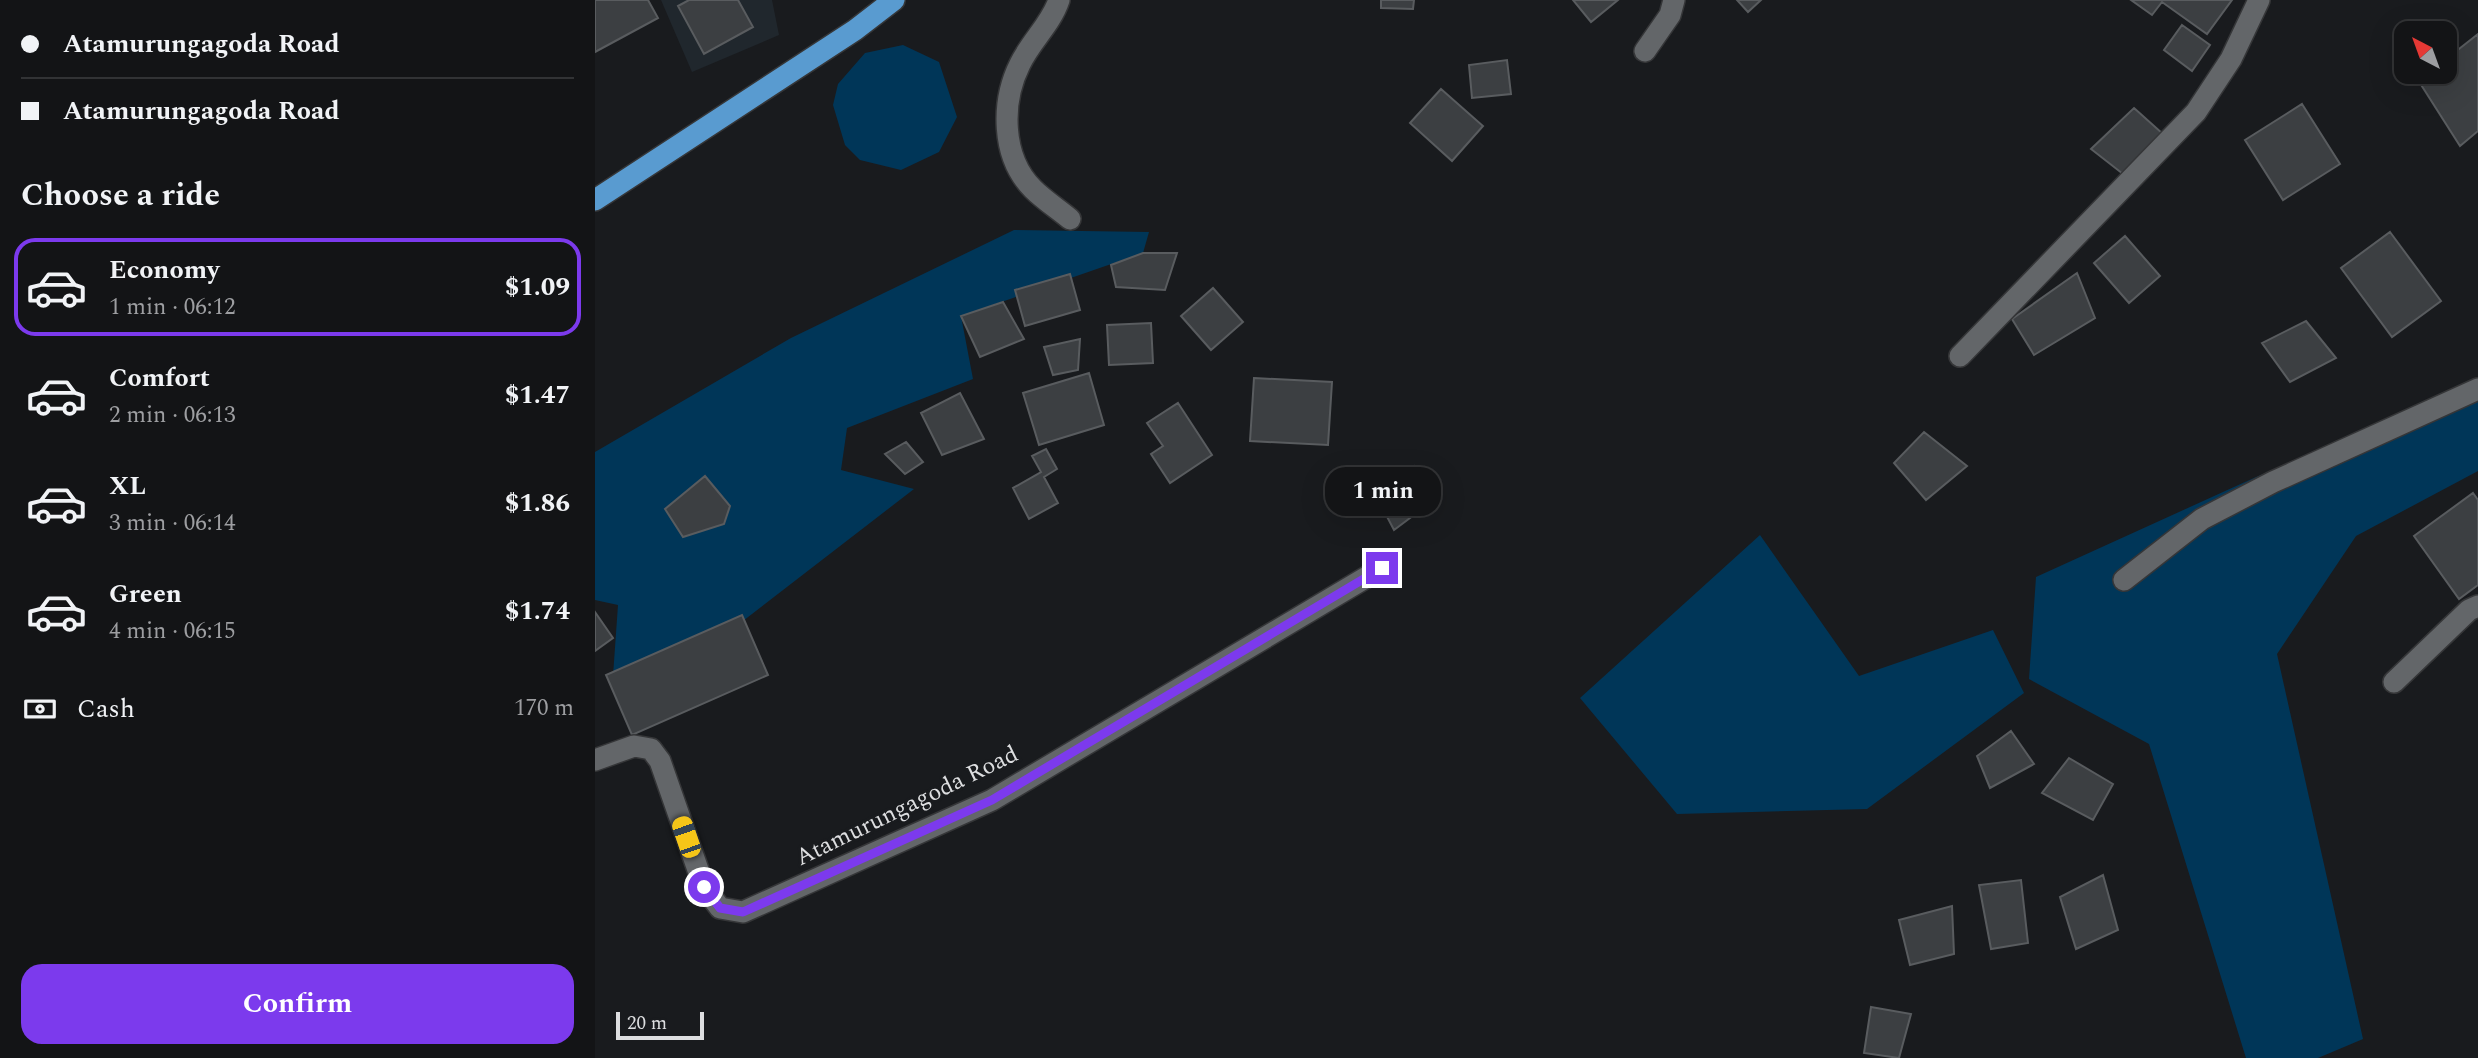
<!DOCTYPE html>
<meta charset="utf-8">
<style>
body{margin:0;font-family:Spectral,serif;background:#1c1d1f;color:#f1f3f6;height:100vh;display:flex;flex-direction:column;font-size:26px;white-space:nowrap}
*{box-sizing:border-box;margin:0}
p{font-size:23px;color:#9d9ea1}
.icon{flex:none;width:38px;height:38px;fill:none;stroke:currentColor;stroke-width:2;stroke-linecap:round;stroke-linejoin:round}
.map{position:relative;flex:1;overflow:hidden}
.panel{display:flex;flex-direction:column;background:#131416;width:595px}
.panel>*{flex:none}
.hud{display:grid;align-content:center;height:154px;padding:0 21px;background:#131416}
.needle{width:46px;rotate:319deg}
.controls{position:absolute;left:1799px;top:21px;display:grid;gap:14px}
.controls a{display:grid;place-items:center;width:63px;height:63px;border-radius:14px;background:#131416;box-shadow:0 7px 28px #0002,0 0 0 2px #323335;font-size:35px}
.scale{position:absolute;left:21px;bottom:18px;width:88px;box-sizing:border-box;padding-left:7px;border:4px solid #dddee0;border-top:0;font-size:19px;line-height:24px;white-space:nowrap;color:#dddee0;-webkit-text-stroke:5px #191b1e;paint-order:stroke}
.end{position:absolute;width:32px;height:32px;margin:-16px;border:9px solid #7c3aed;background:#fff;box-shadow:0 0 0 4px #fff}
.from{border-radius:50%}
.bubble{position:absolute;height:49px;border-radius:21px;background:#131416;box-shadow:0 7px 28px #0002,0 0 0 2px #323335;font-size:23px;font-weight:700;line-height:49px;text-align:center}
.car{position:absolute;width:21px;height:42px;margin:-21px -10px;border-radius:9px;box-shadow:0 0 5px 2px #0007;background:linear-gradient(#f5c518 24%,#345 0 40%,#f5c518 0 76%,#345 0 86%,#f5c518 0)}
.hud b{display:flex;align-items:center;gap:24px;height:66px;font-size:26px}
.hud b+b{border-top:2px solid #323335}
.hud i{width:18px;height:18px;background:#f1f3f6}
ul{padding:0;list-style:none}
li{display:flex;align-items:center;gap:21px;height:98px;margin:0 14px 10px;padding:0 7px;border:4px solid transparent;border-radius:21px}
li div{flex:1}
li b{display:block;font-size:26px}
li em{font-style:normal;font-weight:700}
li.on{border-color:#7c3aed}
li>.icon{width:63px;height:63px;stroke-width:1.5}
h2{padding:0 21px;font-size:32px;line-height:84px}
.pay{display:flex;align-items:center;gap:18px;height:77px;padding:0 21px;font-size:26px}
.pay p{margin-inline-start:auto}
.primary-button{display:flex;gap:14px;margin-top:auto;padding:14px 21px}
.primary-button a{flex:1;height:80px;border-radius:21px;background:#7c3aed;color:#fff;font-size:28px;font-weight:700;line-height:80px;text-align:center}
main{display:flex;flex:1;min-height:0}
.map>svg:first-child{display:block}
.built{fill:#20272d}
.green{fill:#003658}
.building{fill:#3c3f42;stroke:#595c5f;stroke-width:2}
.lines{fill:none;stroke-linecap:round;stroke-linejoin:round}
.minor-casing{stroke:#353638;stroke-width:24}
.highway-casing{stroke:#353638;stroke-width:24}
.minor{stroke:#636669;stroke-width:21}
.highway{stroke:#599bd0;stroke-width:21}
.route{stroke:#7c3aed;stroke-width:9}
.labels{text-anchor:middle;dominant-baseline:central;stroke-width:6;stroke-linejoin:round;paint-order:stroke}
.street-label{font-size:24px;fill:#dddee0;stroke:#191b1e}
</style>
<main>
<section class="panel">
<div class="hud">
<b><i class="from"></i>Atamurungagoda Road</b>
<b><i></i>Atamurungagoda Road</b>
</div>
<h2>Choose a ride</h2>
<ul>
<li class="on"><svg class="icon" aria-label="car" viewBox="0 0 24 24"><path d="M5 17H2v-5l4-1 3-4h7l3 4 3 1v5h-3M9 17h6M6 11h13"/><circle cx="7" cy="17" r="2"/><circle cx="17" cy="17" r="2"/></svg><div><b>Economy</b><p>1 min · 06:12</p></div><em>$1.09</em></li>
<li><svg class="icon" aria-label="car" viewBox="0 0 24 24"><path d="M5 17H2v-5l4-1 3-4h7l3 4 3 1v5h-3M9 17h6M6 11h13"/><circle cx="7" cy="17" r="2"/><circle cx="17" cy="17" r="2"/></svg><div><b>Comfort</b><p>2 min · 06:13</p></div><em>$1.47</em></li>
<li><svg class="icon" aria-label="car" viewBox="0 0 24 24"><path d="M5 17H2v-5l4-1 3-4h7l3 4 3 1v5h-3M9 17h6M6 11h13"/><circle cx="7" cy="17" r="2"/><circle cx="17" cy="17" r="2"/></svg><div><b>XL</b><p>3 min · 06:14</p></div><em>$1.86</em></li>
<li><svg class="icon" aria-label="car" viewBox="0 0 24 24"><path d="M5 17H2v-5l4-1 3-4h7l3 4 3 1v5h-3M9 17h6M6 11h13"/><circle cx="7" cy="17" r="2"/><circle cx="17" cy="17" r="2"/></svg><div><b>Green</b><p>4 min · 06:15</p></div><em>$1.74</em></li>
</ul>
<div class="pay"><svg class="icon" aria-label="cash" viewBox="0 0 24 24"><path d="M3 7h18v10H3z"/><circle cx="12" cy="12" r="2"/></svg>Cash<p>170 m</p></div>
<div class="primary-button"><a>Confirm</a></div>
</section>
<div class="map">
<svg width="1883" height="1058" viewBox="0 0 1883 1058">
<rect width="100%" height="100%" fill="#191b1e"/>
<path class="built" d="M 66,0 L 177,0 L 184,35 L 97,72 Z"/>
<path class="green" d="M 308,45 L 344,62 L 362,117 L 344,152 L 306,170 L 265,160 L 250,145 L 238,105 L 243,84 L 270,53 Z
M 419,230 L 554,232 L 548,253 L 366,316 L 378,379 L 252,428 L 246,470 L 319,489 L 109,651 L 17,690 L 23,605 L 0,600 L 0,452 L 196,338 Z
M 1883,386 L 1883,471 L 1761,536 L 1682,654 L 1768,1039 L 1723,1058 L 1651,1058 L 1554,744 L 1434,679 L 1441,577 L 1661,477 Z
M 1165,535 L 1264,676 L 1398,630 L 1429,693 L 1272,809 L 1082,814 L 985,698 Z"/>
<path class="building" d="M 0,0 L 53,0 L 63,18 L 0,52 Z
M 94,0 L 143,0 L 158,27 L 109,54 L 83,6 Z
M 786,0 L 819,0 L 818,9 L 786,8 Z
M 978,0 L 1023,0 L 996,22 Z
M 1142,0 L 1166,0 L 1153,12 Z
M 1536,0 L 1637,0 L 1612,34 L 1567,2 L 1557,15 Z
M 1587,25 L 1615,45 L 1597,71 L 1569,50 Z
M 1883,34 L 1883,131 L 1865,146 L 1823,80 L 1834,72 L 1850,72 L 1850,60 Z
M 912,60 L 916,94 L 877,98 L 874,65 Z
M 846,89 L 888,126 L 857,161 L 815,123 Z
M 1707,104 L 1745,164 L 1688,200 L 1650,140 Z
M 1539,108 L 1568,134 L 1528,174 L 1496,149 Z
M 1795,232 L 1846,301 L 1797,337 L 1746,268 Z
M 1530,236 L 1565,276 L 1534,303 L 1499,263 Z
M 548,253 L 582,253 L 570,290 L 521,287 L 516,265 Z
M 1482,273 L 1500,318 L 1439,355 L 1417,319 Z
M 475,274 L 485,310 L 430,326 L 420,290 Z
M 618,288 L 648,322 L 616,350 L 586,316 Z
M 408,302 L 429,339 L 385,357 L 366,316 Z
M 1711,321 L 1741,358 L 1695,382 L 1667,343 Z
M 556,323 L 558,363 L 514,365 L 512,325 Z
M 485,339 L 483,370 L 458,375 L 449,347 Z
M 494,373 L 509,425 L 444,445 L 428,393 Z
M 659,378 L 737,382 L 733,445 L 655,441 Z
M 365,393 L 389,439 L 347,455 L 326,413 Z
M 583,403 L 617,455 L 575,483 L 556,454 L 568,446 L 552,423 Z
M 1329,432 L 1372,466 L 1331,500 L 1299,463 Z
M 311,442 L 328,462 L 310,474 L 290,454 Z
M 451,449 L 462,469 L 449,477 L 463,503 L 434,519 L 418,488 L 446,472 L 437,456 Z
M 819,466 L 839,500 L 799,530 L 777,488 Z
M 110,476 L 135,506 L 129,524 L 88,537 L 70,509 Z
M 1878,493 L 1883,500 L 1883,585 L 1864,599 L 1819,536 Z
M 0,612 L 18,638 L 0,651 Z
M 147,615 L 173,675 L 37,735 L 11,675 Z
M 1416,731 L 1439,764 L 1395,788 L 1382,756 Z
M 1474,758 L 1518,784 L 1498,820 L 1447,793 Z
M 1508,875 L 1523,930 L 1481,949 L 1465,897 Z
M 1426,880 L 1433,943 L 1396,949 L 1384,885 Z
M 1357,906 L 1359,954 L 1315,965 L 1304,920 Z
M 1276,1007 L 1316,1014 L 1304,1058 L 1269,1053 Z"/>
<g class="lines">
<g class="minor-casing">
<path id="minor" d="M 464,0 C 456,24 436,41 425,64 C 406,102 406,157 438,189 C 449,200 463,209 475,219
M 1050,51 L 1075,15 L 1079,0
M 1365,356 L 1601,112 L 1636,59 L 1664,0
M 1529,580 L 1607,519 L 1678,482 L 1883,389
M 1799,682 L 1874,610 L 1883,606
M 0,760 L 39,746 L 56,749 L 65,761 L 109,887 L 125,908 L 148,912 L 397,800 L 787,568"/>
</g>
<g class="highway-casing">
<path id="highway" d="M 0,200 L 260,30 L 299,0"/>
</g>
<use href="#minor" class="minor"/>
<use href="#highway" class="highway"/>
</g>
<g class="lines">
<path class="route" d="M 109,887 L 125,908 L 148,912 L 397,800 L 787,568"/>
</g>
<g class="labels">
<g class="street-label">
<text transform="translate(312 806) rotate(-26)">Atamurungagoda Road</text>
</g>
</g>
</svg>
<div class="controls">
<a><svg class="needle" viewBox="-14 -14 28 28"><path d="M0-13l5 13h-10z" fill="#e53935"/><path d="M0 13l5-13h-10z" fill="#9d9ea1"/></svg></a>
</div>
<div class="scale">20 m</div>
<i class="end from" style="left:109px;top:887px"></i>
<i class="end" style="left:787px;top:568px"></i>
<div class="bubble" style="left:730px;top:467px;width:116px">1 min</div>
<i class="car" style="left:91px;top:837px;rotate:341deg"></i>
</div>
</main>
